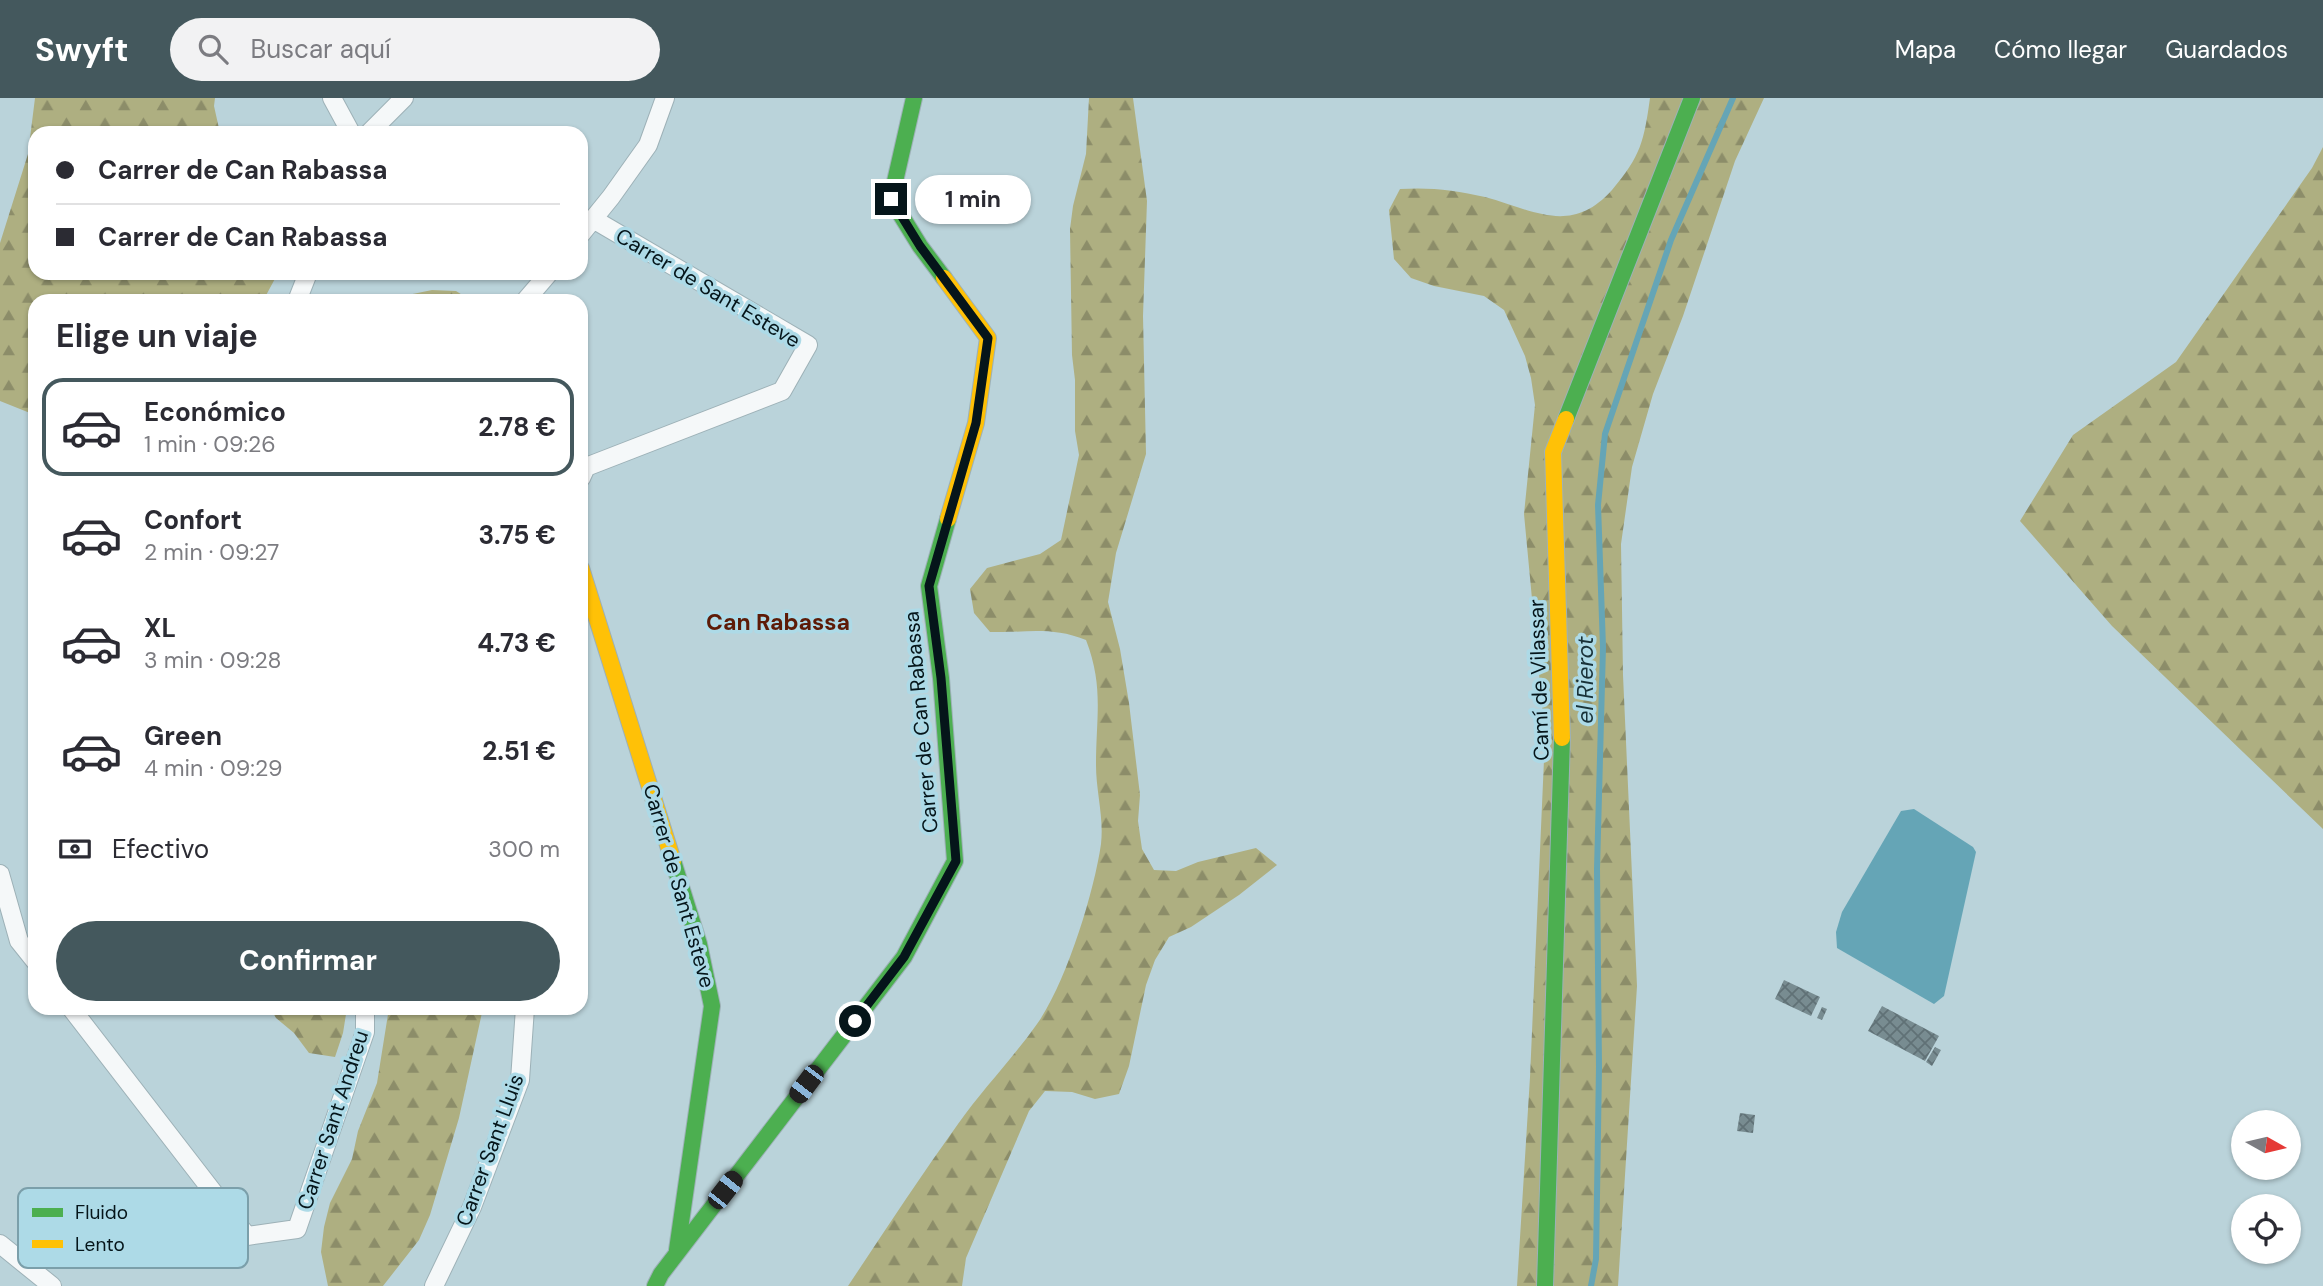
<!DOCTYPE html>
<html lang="es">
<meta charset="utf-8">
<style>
body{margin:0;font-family:"DM Sans",sans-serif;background:#f2f2f3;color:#2b2b33;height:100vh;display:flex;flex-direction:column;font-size:26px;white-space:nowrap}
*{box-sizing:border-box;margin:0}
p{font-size:23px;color:#7c7c81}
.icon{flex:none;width:38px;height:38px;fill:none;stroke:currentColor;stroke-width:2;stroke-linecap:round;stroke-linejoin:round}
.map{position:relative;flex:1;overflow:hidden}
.side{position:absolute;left:28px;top:196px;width:560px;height:721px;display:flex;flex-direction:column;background:#fff;border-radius:21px;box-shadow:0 2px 5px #0004}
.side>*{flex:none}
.top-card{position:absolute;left:28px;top:28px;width:560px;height:154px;border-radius:21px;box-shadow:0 2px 5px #0004;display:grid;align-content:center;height:154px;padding:0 28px;background:#fff}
.needle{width:46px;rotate:98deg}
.controls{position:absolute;left:2231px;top:1012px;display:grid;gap:14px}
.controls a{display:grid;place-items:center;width:70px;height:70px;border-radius:50%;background:#fff;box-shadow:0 2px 5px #0004;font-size:35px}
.end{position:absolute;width:32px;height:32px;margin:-16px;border:9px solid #05151a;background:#fff;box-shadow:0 0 0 4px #fff}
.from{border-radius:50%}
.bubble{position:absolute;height:49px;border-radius:24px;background:#fff;box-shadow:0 2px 5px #0004;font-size:23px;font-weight:700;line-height:49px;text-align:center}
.car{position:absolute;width:21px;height:42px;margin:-21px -10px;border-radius:9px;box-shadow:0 0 5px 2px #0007;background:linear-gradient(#222 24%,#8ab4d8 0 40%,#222 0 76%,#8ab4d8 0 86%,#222 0)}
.top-card b{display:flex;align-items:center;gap:24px;height:66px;font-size:26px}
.top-card b+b{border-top:2px solid #e1e1e2}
.top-card i{width:18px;height:18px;background:#2b2b33}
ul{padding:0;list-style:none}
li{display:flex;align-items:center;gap:21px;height:98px;margin:0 14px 10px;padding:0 14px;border:4px solid transparent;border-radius:21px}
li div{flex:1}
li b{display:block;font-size:26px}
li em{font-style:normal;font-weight:700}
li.current{border-color:#44585d}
li>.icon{width:63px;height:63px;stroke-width:1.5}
h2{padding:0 28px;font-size:32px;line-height:84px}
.pay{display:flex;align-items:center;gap:18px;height:77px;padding:0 28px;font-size:26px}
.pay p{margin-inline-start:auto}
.button{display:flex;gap:14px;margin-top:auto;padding:14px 28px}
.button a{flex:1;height:80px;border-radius:42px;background:#44585d;color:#fff;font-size:28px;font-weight:700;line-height:80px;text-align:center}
header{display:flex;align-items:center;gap:42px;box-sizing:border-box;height:98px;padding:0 35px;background:#44585d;color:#fff}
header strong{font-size:33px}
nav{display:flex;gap:38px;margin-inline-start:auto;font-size:24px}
.search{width:490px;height:63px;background:#f2f2f3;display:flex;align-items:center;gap:18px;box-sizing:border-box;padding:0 24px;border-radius:38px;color:#7c7c81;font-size:26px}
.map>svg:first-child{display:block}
.forest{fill:url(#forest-firs)}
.water{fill:#65a5b6}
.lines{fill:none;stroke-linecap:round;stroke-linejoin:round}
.stream{stroke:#65a5b6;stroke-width:6}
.building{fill:url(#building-cross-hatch)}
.street-casing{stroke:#9db1b7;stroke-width:20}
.fast-casing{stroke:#9db1b7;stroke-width:18}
.slow-casing{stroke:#9db1b7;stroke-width:18}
.street{stroke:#f5f8f9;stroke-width:18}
.fast{stroke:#4caf50;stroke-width:16}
.slow{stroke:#ffc107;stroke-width:16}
.route{stroke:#05151a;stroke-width:9}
.labels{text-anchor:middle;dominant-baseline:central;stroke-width:7;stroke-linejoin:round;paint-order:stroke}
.street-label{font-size:21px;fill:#05151a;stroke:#addae7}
.neighbourhood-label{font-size:23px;font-weight:bold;fill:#5d1b07;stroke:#addae7}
.water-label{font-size:23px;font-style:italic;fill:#193239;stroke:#addae7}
.key{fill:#addae7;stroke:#7b9faa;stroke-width:2}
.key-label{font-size:19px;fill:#05151a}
</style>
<header>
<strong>Swyft</strong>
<div class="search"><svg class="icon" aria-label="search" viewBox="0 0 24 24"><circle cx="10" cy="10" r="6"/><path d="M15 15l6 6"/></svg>Buscar aquí</div>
<nav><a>Mapa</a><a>Cómo llegar</a><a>Guardados</a></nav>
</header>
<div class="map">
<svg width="2323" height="1188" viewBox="0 0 2323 1188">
<defs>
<pattern id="forest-firs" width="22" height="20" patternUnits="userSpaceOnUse" patternTransform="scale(1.75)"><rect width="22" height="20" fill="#aeaf81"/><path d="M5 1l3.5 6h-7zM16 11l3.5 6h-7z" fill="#8c8d69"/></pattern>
<pattern id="building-cross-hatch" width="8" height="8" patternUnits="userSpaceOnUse" patternTransform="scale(1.75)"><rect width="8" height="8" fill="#788c91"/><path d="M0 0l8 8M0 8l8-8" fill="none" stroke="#607176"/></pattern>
</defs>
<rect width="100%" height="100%" fill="#bad3da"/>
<path class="forest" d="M 35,0 L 215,0 L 214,8 L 220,35 L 35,35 L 35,175 L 278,175 L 263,203 L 35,203 L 35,317 L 0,303 L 0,145 L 28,56 Z
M 1089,0 L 1133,0 L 1147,103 L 1143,218 L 1146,356 L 1116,455 L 1108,504 L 1120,551 L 1129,605 L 1140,697 L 1138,723 L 1142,751 L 1154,772 L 1176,773 L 1198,764 L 1256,750 L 1277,767 L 1239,797 L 1191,829 L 1169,839 L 1155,862 L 1146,887 L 1129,968 L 1119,996 L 1095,1001 L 1072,994 L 1045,993 L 1029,1013 L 966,1160 L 962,1188 L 848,1188 C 884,1134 920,1079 958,1026 C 983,991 1013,960 1037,926 C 1066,885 1094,795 1101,746 C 1104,719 1096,694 1096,667 C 1096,618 1104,589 1086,542 C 1050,528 1027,535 990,534 L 974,515 L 970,491 L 987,470 L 1040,456 L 1061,442 L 1079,357 L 1075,333 L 1075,282 L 1072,257 L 1070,131 L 1073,108 L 1086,56 Z
M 1650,0 L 1764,0 L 1735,63 L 1683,218 L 1653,296 L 1632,369 L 1621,446 L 1623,577 L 1637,888 L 1618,1188 L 1517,1188 L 1530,979 L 1545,639 L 1524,416 L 1535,307 L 1531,280 L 1525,258 L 1504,212 L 1484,198 L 1434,188 L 1411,180 L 1394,161 L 1389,112 L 1400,91 C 1429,89 1456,92 1485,99 C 1533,112 1571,138 1612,92 C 1641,58 1644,43 1650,0 Z
M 2323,49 L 2323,731 L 2112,528 L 2020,423 L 2073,337 L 2176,264 L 2312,70 Z
M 432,192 L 456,193 L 472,203 L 379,203 Z
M 270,910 L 347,910 L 343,935 L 335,959 L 309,955 L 294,935 L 276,920 Z
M 389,910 L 483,910 L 459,1020 L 430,1117 L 419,1142 L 383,1188 L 328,1188 L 321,1154 L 324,1129 L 330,1105 L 352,1061 L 358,1033 L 377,985 Z"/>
<path class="water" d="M 1914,711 L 1973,749 L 1976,754 L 1944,898 L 1934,906 L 1837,850 L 1836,834 L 1842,814 L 1901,713 Z"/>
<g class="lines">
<path class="stream" d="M 1591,1188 L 1596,1161 L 1599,969 L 1597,771 L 1603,549 L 1598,407 L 1605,336 L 1671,142 L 1733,0"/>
</g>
<path class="building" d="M 1784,882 L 1820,899 L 1811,918 L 1775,901 Z
M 1882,908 L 1939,938 L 1925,963 L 1868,933 Z
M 1822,909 L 1827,911 L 1822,922 L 1817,920 Z
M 1935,949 L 1941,952 L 1932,968 L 1926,964 Z
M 1740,1015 L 1755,1017 L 1753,1035 L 1737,1033 Z"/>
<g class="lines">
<g class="street-casing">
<path id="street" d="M 332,0 L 351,35
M 369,35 L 404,0
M 581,136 L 611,99 L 648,47 L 665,0
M 297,203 L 308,175
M 525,203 L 549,175
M 581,380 L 586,369 L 782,293 L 808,247 L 593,121
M 0,776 L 19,843 L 35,863
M 71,910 L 247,1138 L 297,1131 L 365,934 L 365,910
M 0,1146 L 52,1188
M 434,1188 L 472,1109 L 520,982 L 525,910"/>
</g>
<g class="fast-casing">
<path id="fast" d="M 914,0 L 891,101 L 920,148 L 944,180
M 1566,321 L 1692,0
M 673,763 L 699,846 L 712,908 L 677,1152
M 655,1188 L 661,1176 L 904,859 L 955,763 L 941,580 L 929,488 L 948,421
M 1545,1188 L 1562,640"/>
</g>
<g class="slow-casing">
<path id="slow" d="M 944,180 L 988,240 L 976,325 L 948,421
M 581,470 L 673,763
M 1562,640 L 1553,354 L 1566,321"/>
</g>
<use href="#street" class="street"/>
<use href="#fast" class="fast"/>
<use href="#slow" class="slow"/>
</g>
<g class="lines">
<path class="route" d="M 855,923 L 904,859 L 956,763 L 941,580 L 929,488 L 976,325 L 988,240 L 920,148 L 891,101"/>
</g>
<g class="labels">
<g class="street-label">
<text transform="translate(708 190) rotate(31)">Carrer de Sant Esteve</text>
<text transform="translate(1539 582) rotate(-92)">Camí de Vilassar</text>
<text transform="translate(921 624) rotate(-95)">Carrer de Can Rabassa</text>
<text transform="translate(679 788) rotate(74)">Carrer de Sant Esteve</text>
<text transform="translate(333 1022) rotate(-72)">Carrer Sant Andreu</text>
<text transform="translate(490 1052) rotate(-70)">Carrer Sant Lluis</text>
</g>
<g class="neighbourhood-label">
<text x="778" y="524">Can Rabassa</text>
</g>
<g class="water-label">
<text transform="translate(1585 582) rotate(-90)">el Rierot</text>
</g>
</g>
<rect x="18" y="1090" width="230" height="80" rx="10" class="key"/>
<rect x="32" y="1110" width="31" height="9" fill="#4caf50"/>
<rect x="32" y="1142" width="31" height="8" fill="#ffc107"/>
<g class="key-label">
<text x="75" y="1121">Fluido</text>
<text x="75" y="1153">Lento</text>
</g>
</svg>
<div class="controls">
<a><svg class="needle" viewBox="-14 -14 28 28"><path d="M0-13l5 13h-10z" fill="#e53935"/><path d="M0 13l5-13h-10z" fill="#7c7c81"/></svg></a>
<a><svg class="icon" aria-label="locate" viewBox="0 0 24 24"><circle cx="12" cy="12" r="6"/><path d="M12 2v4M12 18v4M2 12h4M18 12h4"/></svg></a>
</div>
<i class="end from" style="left:855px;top:923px"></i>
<i class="end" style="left:891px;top:101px"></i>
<div class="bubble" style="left:915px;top:77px;width:116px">1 min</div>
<i class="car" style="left:806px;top:986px;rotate:217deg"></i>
<i class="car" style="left:725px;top:1092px;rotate:38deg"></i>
<div class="top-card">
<b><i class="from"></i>Carrer de Can Rabassa</b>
<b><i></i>Carrer de Can Rabassa</b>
</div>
<section class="side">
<h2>Elige un viaje</h2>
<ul>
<li class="current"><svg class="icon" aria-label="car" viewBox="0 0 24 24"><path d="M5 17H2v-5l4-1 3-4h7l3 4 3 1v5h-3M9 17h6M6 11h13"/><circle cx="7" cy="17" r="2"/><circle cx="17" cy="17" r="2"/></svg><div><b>Económico</b><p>1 min · 09:26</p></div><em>2.78 €</em></li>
<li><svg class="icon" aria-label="car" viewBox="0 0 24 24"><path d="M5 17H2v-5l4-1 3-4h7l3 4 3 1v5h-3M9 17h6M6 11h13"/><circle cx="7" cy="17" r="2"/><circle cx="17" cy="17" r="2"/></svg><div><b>Confort</b><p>2 min · 09:27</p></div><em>3.75 €</em></li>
<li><svg class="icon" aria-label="car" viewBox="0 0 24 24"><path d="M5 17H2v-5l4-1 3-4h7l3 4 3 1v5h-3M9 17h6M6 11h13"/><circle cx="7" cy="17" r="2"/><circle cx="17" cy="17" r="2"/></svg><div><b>XL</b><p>3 min · 09:28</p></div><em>4.73 €</em></li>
<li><svg class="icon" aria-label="car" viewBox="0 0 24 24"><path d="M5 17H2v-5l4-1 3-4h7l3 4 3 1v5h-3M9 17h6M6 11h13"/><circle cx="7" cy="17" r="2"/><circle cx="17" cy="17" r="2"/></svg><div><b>Green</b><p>4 min · 09:29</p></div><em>2.51 €</em></li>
</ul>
<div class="pay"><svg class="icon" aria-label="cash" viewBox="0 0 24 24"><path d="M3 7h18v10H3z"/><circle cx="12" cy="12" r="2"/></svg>Efectivo<p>300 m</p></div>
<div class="button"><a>Confirmar</a></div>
</section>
</div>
